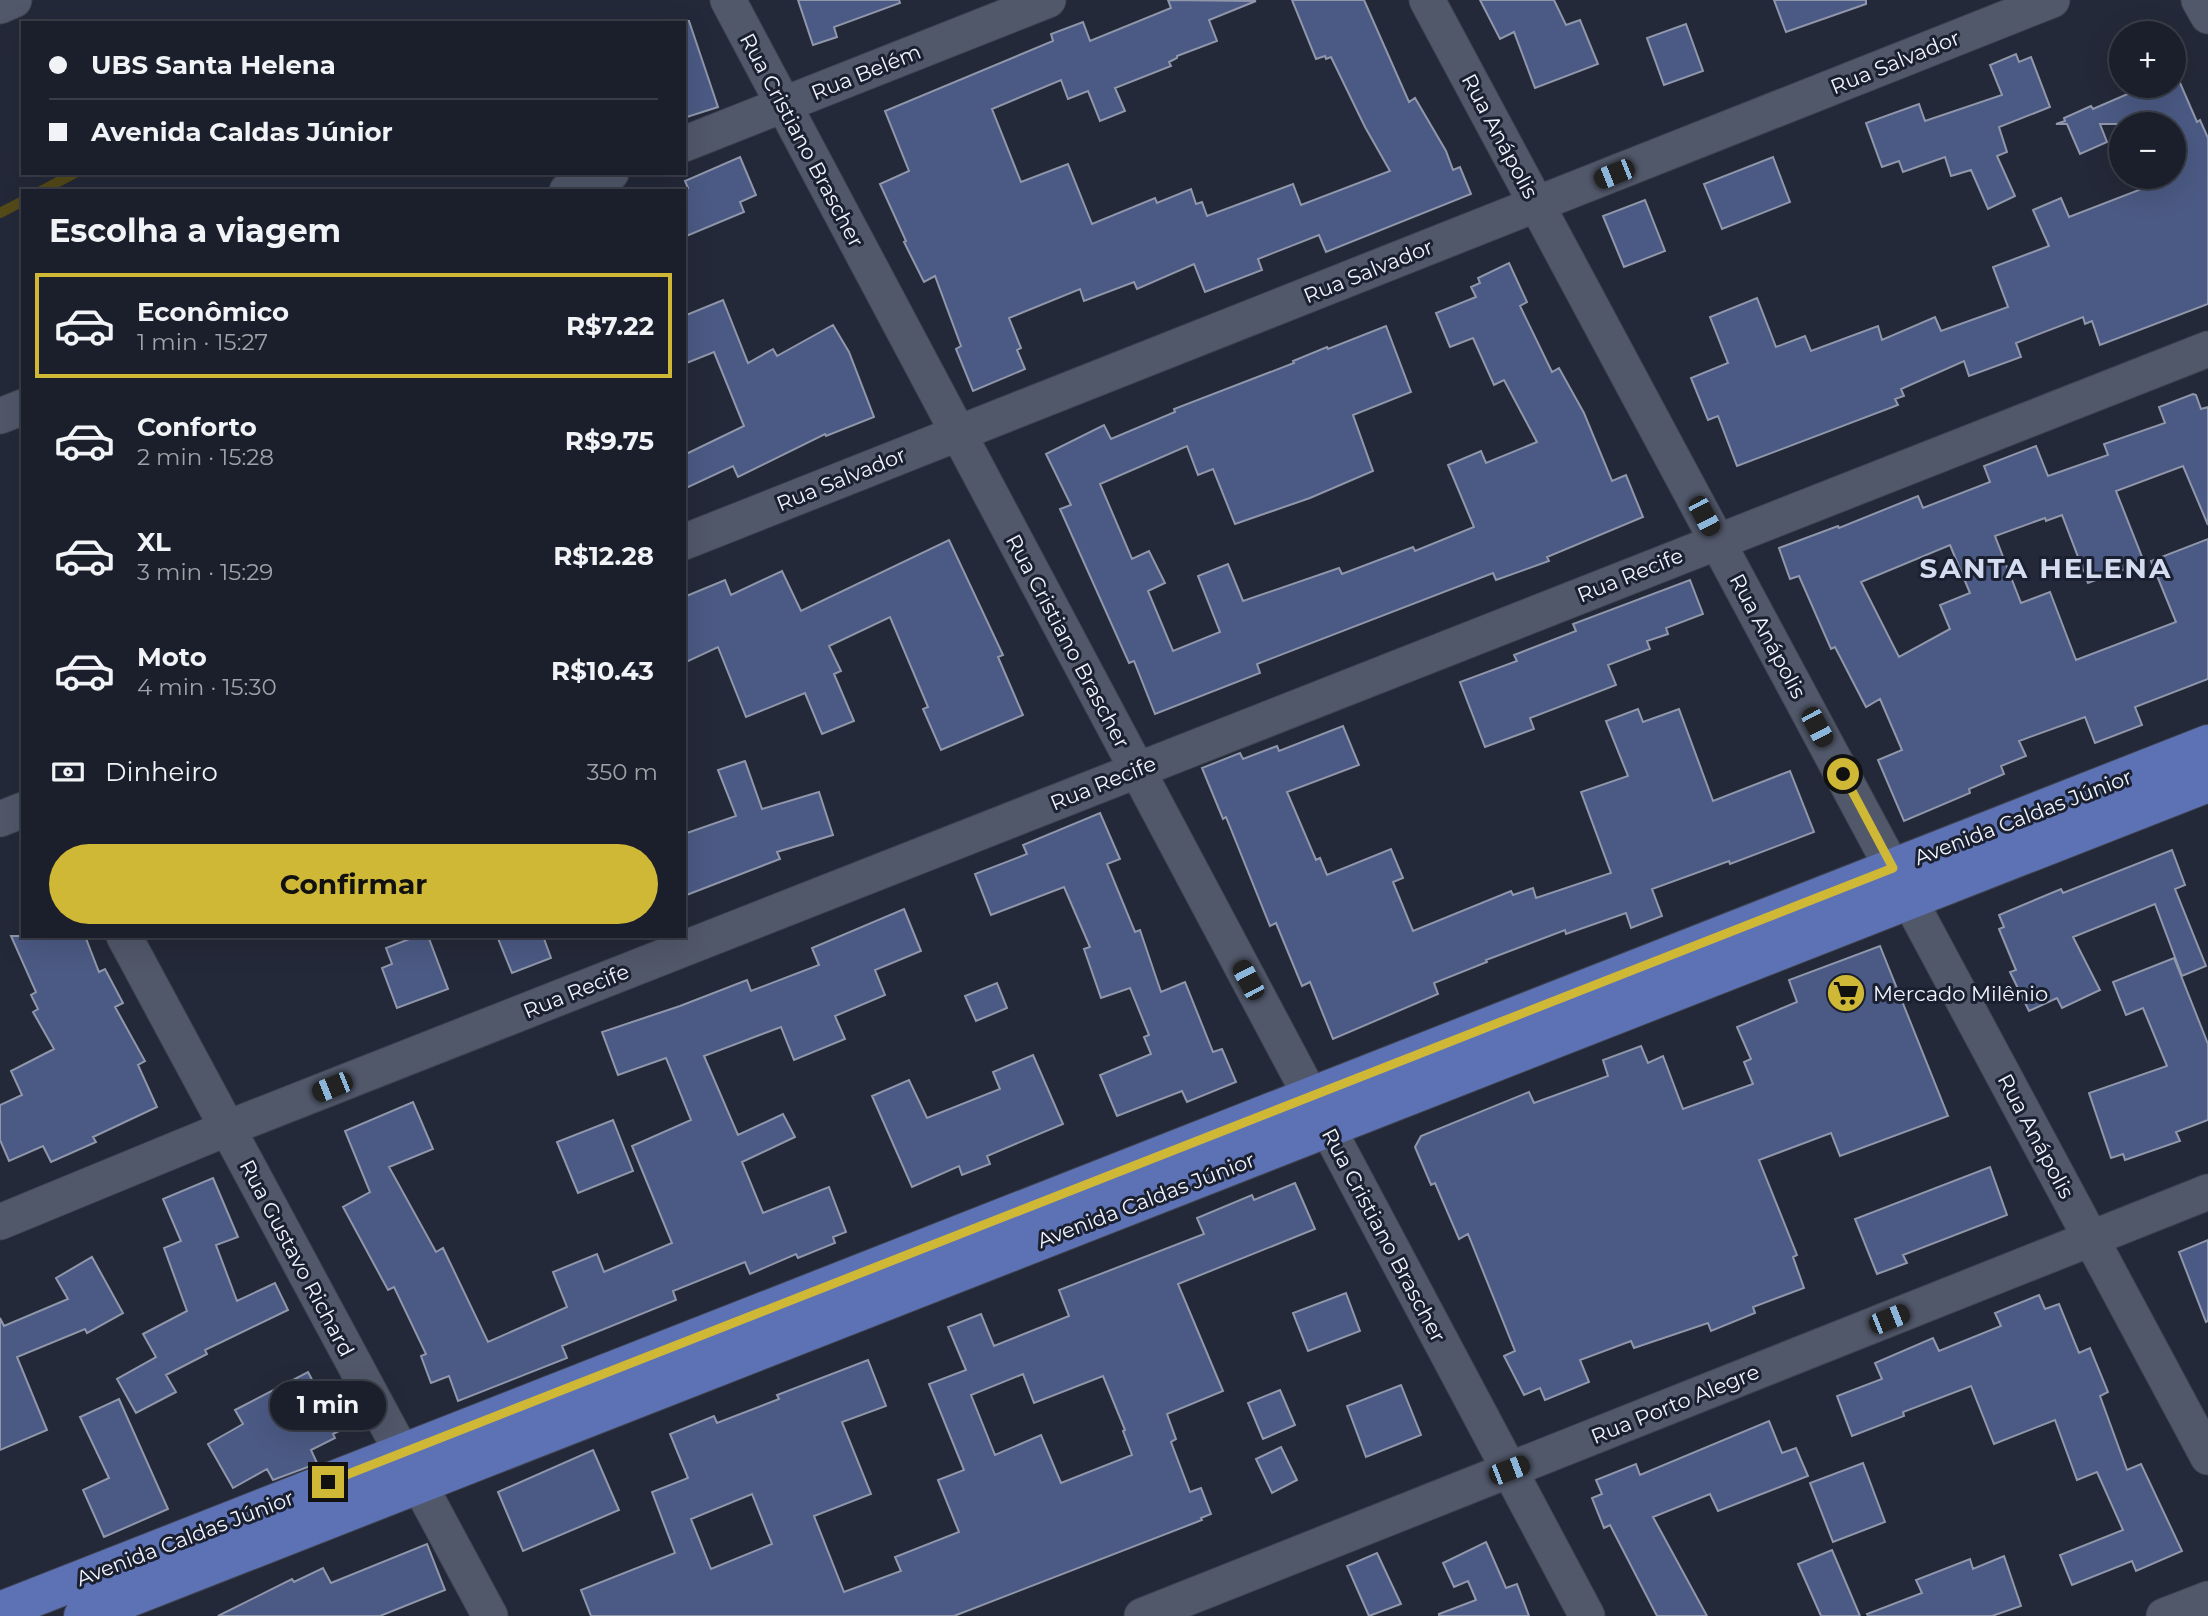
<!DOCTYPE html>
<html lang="pt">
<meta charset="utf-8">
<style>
body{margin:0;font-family:Montserrat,sans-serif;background:#242733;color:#f1f3f6;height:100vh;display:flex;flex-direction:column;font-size:26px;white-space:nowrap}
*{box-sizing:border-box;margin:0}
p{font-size:23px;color:#a0a2a9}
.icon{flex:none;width:38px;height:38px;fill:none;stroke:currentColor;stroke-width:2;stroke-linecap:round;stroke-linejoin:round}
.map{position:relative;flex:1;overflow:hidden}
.panel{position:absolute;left:21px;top:189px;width:665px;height:749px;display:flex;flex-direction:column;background:#1b1f2b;border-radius:0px;box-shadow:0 7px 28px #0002,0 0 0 2px #393d47}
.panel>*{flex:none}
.banner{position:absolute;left:21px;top:21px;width:665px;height:154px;border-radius:0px;box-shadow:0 7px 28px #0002,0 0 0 2px #393d47;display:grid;align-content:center;height:154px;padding:0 28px;background:#1b1f2b}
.buttons{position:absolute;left:2109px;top:21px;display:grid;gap:14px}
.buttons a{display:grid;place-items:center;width:77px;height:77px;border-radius:50%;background:#1b1f2b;box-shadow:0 7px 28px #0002,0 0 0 2px #393d47;font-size:35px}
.end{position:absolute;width:32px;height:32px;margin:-16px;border:9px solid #d0b837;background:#111;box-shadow:0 0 0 4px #111}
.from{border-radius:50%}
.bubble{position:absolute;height:49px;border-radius:24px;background:#1b1f2b;box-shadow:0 7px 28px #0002,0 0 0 2px #393d47;font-size:23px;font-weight:700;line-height:49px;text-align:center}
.car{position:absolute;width:21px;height:42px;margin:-21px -10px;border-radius:9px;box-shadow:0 0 5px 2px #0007;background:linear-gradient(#222 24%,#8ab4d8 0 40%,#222 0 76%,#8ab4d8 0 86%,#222 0)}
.banner b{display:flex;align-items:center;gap:24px;height:66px;font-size:26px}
.banner b+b{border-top:2px solid #393d47}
.banner i{width:18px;height:18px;background:#f1f3f6}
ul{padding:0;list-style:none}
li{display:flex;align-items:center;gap:21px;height:105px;margin:0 14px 10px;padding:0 14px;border:4px solid transparent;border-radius:0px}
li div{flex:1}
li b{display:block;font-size:26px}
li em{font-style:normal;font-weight:700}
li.current{border-color:#d0b837}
li>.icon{width:63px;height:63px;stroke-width:1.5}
h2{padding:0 28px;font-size:32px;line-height:84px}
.pay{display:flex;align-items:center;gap:18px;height:77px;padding:0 28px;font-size:26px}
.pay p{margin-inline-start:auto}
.cta{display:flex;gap:14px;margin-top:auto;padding:14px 28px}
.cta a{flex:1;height:80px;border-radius:42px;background:#d0b837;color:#111;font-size:28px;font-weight:700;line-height:80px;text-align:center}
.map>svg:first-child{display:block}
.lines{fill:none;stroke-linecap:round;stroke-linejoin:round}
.stream{stroke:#554b18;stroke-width:10}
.building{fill:#4b5a84;stroke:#9097ab;stroke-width:2;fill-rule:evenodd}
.minor-casing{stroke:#3f4451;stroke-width:37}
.major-casing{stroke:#3f4451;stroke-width:40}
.minor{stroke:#51586a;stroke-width:35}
.major{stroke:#5d72b5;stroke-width:38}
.route{stroke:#d0b837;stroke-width:9}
.labels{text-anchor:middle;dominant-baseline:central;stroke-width:6;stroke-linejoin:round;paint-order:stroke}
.street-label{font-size:21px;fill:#eff4fe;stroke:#1a202f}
.poi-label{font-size:21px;fill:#eff4fe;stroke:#1a202f;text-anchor:start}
.district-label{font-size:28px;font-weight:bold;letter-spacing:2px;fill:#d4dcf2;stroke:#1a202f}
</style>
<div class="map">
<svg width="2208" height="1616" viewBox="0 0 2208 1616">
<rect width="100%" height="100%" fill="#242939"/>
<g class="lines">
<path class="stream" d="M 41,191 L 75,173
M 0,213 L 23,201"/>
</g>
<path class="building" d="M 798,0 L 899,0 L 900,3 L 834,27 L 837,37 L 813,45 Z
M 1168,0 L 1256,1 L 1209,20 L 1217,41 L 1177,56 L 1177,58 L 1169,62 L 1171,66 L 1115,88 L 1125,111 L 1100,121 L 1088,91 L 1068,99 L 1061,80 L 992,109 L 1021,182 L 1068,164 L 1092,224 L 1155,198 L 1157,203 L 1191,189 L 1196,204 L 1202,202 L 1207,216 L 1293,184 L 1301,205 L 1390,171 L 1365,127 L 1331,57 L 1326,59 L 1325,56 L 1316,59 L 1292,0 L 1364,0 L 1409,102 L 1415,98 L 1446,151 L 1453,170 L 1460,167 L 1471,194 L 1326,252 L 1319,235 L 1258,259 L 1262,270 L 1205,292 L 1194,264 L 1137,289 L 1134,282 L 1084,301 L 1080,289 L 1009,318 L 1021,348 L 1017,350 L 1025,369 L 973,391 L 956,349 L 961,346 L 935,276 L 924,282 L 904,242 L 906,241 L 880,184 L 909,171 L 885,111 L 1053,41 L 1051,34 L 1083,22 L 1090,41 L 1171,8 Z
M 1480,0 L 1554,0 L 1566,25 L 1580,20 L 1598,64 L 1535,88 L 1514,32 L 1500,39 Z
M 1774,0 L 1866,0 L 1866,4 L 1786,32 Z
M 684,21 L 689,21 L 718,107 L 684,118 Z
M 1686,24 L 1703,71 L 1664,85 L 1647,38 Z
M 2016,54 L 2019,62 L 2031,57 L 2050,107 L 1999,127 L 2007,152 L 1997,156 L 2015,196 L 1988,209 L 1971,170 L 1951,176 L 1945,157 L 1903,172 L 1899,161 L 1882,167 L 1866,123 L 1919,104 L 1925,121 L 2002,95 L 1990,65 Z
M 2174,69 L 2197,122 L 2200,120 L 2208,138 L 2208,304 L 2100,345 L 2092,321 L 2085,324 L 2083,317 L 2016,343 L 2021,357 L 1969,376 L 1964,361 L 1901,389 L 1904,396 L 1895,399 L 1898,405 L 1737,466 L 1718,416 L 1708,420 L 1691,378 L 1728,363 L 1710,317 L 1757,298 L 1776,347 L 1805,336 L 1811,351 L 1878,326 L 1882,340 L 1935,317 L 1941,331 L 2008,307 L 1993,267 L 2049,246 L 2033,210 L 2061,198 L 2069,217 L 2152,185 L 2149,177 L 2174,177 L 2174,124 L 2100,124 L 2107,142 L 2080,154 L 2067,124 L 2056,124 L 2065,121 L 2064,118 L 2091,106 L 2093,109 L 2146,86 L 2174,86 Z
M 740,157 L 756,195 L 740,202 L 744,212 L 684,237 L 684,190 L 688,188 L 685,181 Z
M 1773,157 L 1790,202 L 1722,229 L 1704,184 Z
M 1645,200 L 1665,251 L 1624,267 L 1603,216 Z
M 1509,263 L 1527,302 L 1520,306 L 1552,372 L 1559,368 L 1584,413 L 1612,481 L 1626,475 L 1643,517 L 1547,557 L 1549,561 L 1496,580 L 1493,573 L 1257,664 L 1260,673 L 1155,714 L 1134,661 L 1129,663 L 1060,509 L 1071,505 L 1046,454 L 1104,425 L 1111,439 L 1175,412 L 1174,409 L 1294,363 L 1293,361 L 1327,347 L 1328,349 L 1386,326 L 1411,392 L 1353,415 L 1373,471 L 1310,498 L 1235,524 L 1213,469 L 1198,475 L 1187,446 L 1100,484 L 1132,559 L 1149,551 L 1165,583 L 1148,591 L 1173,651 L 1220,632 L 1198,576 L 1228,564 L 1243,601 L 1339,568 L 1342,574 L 1413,547 L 1415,551 L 1474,527 L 1448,465 L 1481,451 L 1486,463 L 1537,442 L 1504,380 L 1494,385 L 1473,338 L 1450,347 L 1436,313 L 1476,297 L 1471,287 L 1480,283 L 1478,278 Z
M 723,300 L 748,363 L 773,349 L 777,356 L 833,325 L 849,352 L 874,417 L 826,436 L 825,434 L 738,477 L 733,466 L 684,489 L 684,455 L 744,426 L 714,352 L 684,364 L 684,316 Z
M 2193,394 L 2196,395 L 2201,409 L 2208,407 L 2208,525 L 2183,466 L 2116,491 L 2144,562 L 2088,583 L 2062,515 L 2046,521 L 2045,518 L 1995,536 L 2021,603 L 2050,592 L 2076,660 L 2176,622 L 2151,561 L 2208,539 L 2208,679 L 2135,707 L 2142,725 L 2095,743 L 2085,717 L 2019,741 L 2026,756 L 2001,766 L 2004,774 L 1969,789 L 1970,793 L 1904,821 L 1878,760 L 1902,750 L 1880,699 L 1866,707 L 1835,647 L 1831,649 L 1799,576 L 1790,579 L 1779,548 L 1838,526 L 1839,528 L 1918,496 L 1923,508 L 1990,482 L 1984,466 L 2036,446 L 2048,476 L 2108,455 L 2104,444 L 2165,423 L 2159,407 ZM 1950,545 L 1970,593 L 1940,605 L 1950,629 L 1899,657 L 1861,582 Z
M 949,540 L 1003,655 L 998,657 L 1023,715 L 941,750 L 923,709 L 928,707 L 890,617 L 829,646 L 841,671 L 834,674 L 854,721 L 822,734 L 805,693 L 746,717 L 718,647 L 684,663 L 684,597 L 725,580 L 731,595 L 782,571 L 801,611 Z
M 1690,580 L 1703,614 L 1666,628 L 1668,634 L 1647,641 L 1650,649 L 1608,665 L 1616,685 L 1530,718 L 1534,729 L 1485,747 L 1460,682 L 1517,661 L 1514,655 L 1576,631 L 1573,624 Z
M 1638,709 L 1643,722 L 1679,709 L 1713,801 L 1790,771 L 1814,832 L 1730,864 L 1729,861 L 1652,889 L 1662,916 L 1631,928 L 1626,913 L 1566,934 L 1565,930 L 1486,960 L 1487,962 L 1434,983 L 1438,994 L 1333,1039 L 1310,982 L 1302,986 L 1276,923 L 1270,926 L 1226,817 L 1223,819 L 1202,768 L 1240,753 L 1243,759 L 1277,746 L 1279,751 L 1343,726 L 1359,765 L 1287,792 L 1316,860 L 1320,858 L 1327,875 L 1391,849 L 1403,878 L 1393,882 L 1413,931 L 1511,891 L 1513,895 L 1533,888 L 1536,898 L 1611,873 L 1581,792 L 1628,776 L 1606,721 Z
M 745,761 L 762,809 L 819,792 L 833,835 L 777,852 L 780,859 L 684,896 L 684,834 L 736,816 L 718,770 Z
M 1100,813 L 1120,859 L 1107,864 L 1135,932 L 1140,930 L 1161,992 L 1185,982 L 1213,1052 L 1222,1049 L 1236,1082 L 1187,1102 L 1182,1091 L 1117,1116 L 1100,1075 L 1151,1054 L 1144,1037 L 1149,1035 L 1130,988 L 1101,998 L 1084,949 L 1090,947 L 1064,887 L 991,915 L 975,874 L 1027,854 L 1023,845 Z
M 2172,850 L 2185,885 L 2175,889 L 2206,966 L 2182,976 L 2155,904 L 2073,937 L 2100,990 L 2062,1008 L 2057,998 L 2029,1011 L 2010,972 L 2016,970 L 1999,929 L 2004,927 L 1999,915 L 2061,889 L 2063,893 Z
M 904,909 L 921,951 L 875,970 L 885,995 L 835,1016 L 845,1039 L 794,1060 L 781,1027 L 704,1056 L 738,1135 L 783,1114 L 795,1137 L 742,1162 L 763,1213 L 829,1187 L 846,1232 L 833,1237 L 835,1243 L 798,1258 L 796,1254 L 750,1274 L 745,1262 L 673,1291 L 676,1300 L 562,1346 L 567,1358 L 458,1401 L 449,1376 L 431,1383 L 421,1356 L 426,1354 L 394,1287 L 388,1290 L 343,1207 L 370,1192 L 345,1131 L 413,1102 L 433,1149 L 389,1167 L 436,1252 L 443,1248 L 488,1342 L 567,1307 L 553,1272 L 597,1254 L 604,1272 L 672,1243 L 632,1146 L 691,1120 L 666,1058 L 618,1075 L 602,1032 L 680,1006 L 747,980 L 751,991 L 819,965 L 812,948 Z
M 11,936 L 85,936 L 99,972 L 105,969 L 123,1003 L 115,1007 L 145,1061 L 138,1065 L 157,1107 L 93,1137 L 96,1142 L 51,1162 L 43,1146 L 9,1161 L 0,1140 L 0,1105 L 22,1095 L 11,1071 L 54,1049 L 33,1012 L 38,1009 L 31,995 L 36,992 Z
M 417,936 L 428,936 L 448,989 L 397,1008 L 382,968 L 392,964 L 386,948 Z
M 497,936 L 543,936 L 551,958 L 512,973 Z
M 1880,946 L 1948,1116 L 1840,1156 L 1831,1133 L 1759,1160 L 1797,1255 L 1793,1257 L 1804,1288 L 1753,1307 L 1755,1313 L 1711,1331 L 1708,1323 L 1634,1348 L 1631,1341 L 1580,1360 L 1589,1382 L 1545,1400 L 1540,1388 L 1524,1395 L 1504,1356 L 1515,1351 L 1468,1234 L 1459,1239 L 1435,1183 L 1431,1185 L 1415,1147 L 1421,1136 L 1529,1092 L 1534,1103 L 1608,1076 L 1603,1060 L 1641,1046 L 1648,1063 L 1663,1056 L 1683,1109 L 1753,1084 L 1744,1062 L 1751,1059 L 1737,1027 L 1797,1002 L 1789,980 Z
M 2174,958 L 2208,1044 L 2208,1120 L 2176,1132 L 2180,1141 L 2125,1160 L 2123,1154 L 2111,1158 L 2089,1093 L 2167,1066 L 2143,1008 L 2126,1015 L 2113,982 Z
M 997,983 L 1007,1008 L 976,1021 L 965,996 Z
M 1033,1055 L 1063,1124 L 987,1156 L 990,1164 L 962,1175 L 959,1166 L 912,1187 L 872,1096 L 909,1080 L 927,1118 L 1000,1089 L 993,1072 Z
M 613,1120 L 633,1171 L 578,1193 L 557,1142 Z
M 1990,1167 L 2007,1215 L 1903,1255 L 1907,1263 L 1877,1274 L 1855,1219 Z
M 213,1178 L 238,1237 L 216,1245 L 237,1301 L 275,1283 L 288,1310 L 205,1350 L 207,1354 L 166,1375 L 176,1392 L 136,1413 L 117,1379 L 156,1357 L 143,1334 L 187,1311 L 164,1248 L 181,1241 L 163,1199 Z
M 1295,1183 L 1315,1229 L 1178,1284 L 1223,1391 L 1167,1414 L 1176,1439 L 1171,1442 L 1190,1492 L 1201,1488 L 1211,1514 L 1201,1518 L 1202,1520 L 954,1616 L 591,1616 L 581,1590 L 675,1553 L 652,1492 L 688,1478 L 670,1434 L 714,1416 L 717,1423 L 779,1399 L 777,1395 L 868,1360 L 886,1406 L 842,1422 L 871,1494 L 814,1516 L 844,1592 L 901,1571 L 895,1557 L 959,1532 L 938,1480 L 964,1470 L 929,1384 L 966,1370 L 948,1327 L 981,1314 L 994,1346 L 1069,1316 L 1059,1290 L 1204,1234 L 1197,1218 L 1252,1195 L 1254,1200 ZM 1023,1374 L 1034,1403 L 1103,1376 L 1125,1430 L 1123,1431 L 1132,1455 L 1061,1483 L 1041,1435 L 995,1455 L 971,1395 ZM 752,1494 L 772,1544 L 711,1569 L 691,1519 Z
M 2208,1240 L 2208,1321 L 2206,1322 L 2179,1252 Z
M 92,1257 L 123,1313 L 87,1333 L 85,1329 L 17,1357 L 47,1430 L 0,1450 L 0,1318 L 4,1326 L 68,1299 L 56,1278 Z
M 1346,1293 L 1360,1331 L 1308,1351 L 1293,1313 Z
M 2039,1295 L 2045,1309 L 2059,1304 L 2079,1353 L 2090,1348 L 2108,1392 L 2100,1396 L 2127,1470 L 2141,1464 L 2182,1551 L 2136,1571 L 2132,1561 L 2072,1585 L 2060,1555 L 2123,1530 L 2097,1472 L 2077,1480 L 2055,1420 L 1994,1444 L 1971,1386 L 1903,1412 L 1904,1416 L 1852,1436 L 1837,1396 L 1882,1379 L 1875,1363 L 1933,1338 L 1939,1351 L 2001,1326 L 1995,1313 Z
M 308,1372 L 339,1431 L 333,1434 L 335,1438 L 311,1450 L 317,1463 L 316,1464 L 273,1480 L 267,1469 L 233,1488 L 208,1444 L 243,1424 L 235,1410 Z
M 1401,1385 L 1421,1435 L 1366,1457 L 1347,1406 Z
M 1280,1390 L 1295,1425 L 1263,1439 L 1248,1403 Z
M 119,1399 L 168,1509 L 104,1537 L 83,1490 L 109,1478 L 80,1417 Z
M 1769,1421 L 1782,1453 L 1796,1448 L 1808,1476 L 1718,1511 L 1710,1494 L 1653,1517 L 1707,1616 L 1657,1616 L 1610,1525 L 1604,1528 L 1592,1498 L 1602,1494 L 1596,1480 L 1636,1464 L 1640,1475 Z
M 1281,1447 L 1297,1480 L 1272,1493 L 1256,1459 Z
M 593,1450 L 619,1510 L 523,1551 L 498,1492 Z
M 1863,1463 L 1885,1522 L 1833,1542 L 1810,1483 Z
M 1486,1542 L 1506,1588 L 1517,1584 L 1529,1616 L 1439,1616 L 1439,1614 L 1476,1600 L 1468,1581 L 1454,1587 L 1443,1563 Z
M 427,1544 L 445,1590 L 380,1616 L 218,1616 L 292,1579 L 294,1582 L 323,1568 L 331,1583 Z
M 1832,1550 L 1860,1616 L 1821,1616 L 1798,1564 Z
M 1377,1553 L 1401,1604 L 1369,1616 L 1347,1566 Z
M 2004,1556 L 2021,1606 L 1992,1616 L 1868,1616 L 1867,1614 L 1922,1593 L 1916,1580 L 1970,1559 L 1973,1569 Z"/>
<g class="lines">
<g class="minor-casing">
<path id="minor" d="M 728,0 L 1587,1616
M 1427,0 L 2208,1457
M 2199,0 L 2208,16
M 0,6 L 14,0
M 684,144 L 1048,0
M 567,191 L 611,173
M 0,416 L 23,407
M 684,542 L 2052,0
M 0,819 L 23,810
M 124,936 L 490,1616
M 0,1222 L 228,1128 L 2208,349
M 1142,1616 L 2208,1192
M 2164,1616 L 2208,1599"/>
</g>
<g class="major-casing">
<path id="major" d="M 0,1611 L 2208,744
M 83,1616 L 2208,783"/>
</g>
<use href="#minor" class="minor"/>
<use href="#major" class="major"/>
</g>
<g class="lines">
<path class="route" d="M 328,1482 L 1893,868 L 1843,774"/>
</g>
<defs>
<g id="supermarket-disc" transform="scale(2.0125)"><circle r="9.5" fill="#d0b837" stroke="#1a202f"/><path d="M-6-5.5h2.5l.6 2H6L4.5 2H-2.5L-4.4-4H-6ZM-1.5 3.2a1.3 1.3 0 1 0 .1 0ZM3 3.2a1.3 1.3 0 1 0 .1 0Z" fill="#111"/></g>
</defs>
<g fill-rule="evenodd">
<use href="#supermarket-disc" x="1846" y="993"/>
</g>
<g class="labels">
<g class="street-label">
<text transform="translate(1895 62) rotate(-22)">Rua Salvador</text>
<text transform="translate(866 72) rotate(-22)">Rua Belém</text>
<text transform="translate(1500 136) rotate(62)">Rua Anápolis</text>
<text transform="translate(802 140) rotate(62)">Rua Cristiano Brascher</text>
<text transform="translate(1368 271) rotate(-22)">Rua Salvador</text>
<text transform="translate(841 479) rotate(-22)">Rua Salvador</text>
<text transform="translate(1630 575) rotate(-22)">Rua Recife</text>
<text transform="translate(1768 636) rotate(62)">Rua Anápolis</text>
<text transform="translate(1068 641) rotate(62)">Rua Cristiano Brascher</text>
<text transform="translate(1103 783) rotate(-22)">Rua Recife</text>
<text transform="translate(2023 817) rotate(-21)">Avenida Caldas Júnior</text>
<text transform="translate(576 991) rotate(-22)">Rua Recife</text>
<text transform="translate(2036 1136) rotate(62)">Rua Anápolis</text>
<text transform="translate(1146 1200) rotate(-21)">Avenida Caldas Júnior</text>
<text transform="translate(1384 1235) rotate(62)">Rua Cristiano Brascher</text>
<text transform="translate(297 1258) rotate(62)">Rua Gustavo Richard</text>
<text transform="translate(1675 1404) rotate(-22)">Rua Porto Alegre</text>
<text transform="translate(185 1538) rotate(-21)">Avenida Caldas Júnior</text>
</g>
<g class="poi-label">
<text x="1873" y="993">Mercado Milênio</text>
</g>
<g class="district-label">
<text x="2046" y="568">SANTA HELENA</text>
</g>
</g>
</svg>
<div class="buttons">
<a>+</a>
<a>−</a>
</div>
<i class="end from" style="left:1843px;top:774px"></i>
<i class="end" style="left:328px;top:1482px"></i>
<div class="bubble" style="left:270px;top:1381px;width:116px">1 min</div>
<i class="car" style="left:1614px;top:174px;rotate:248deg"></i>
<i class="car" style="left:1704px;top:516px;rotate:152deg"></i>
<i class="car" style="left:1817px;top:727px;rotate:152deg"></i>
<i class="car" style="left:1248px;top:980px;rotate:332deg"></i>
<i class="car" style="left:332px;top:1087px;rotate:248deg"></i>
<i class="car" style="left:1889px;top:1319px;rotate:68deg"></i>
<i class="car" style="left:1509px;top:1470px;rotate:69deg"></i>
<div class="banner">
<b><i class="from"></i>UBS Santa Helena</b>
<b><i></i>Avenida Caldas Júnior</b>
</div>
<section class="panel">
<h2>Escolha a viagem</h2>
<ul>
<li class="current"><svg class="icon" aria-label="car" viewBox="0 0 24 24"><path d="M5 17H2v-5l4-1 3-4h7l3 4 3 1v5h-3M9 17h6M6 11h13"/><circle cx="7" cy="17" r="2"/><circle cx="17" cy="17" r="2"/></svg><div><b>Econômico</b><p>1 min · 15:27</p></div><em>R$7.22</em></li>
<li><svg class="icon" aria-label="car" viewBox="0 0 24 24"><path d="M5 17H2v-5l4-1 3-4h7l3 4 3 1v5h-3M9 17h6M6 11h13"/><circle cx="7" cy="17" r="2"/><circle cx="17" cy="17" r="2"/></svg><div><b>Conforto</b><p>2 min · 15:28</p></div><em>R$9.75</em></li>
<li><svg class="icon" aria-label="car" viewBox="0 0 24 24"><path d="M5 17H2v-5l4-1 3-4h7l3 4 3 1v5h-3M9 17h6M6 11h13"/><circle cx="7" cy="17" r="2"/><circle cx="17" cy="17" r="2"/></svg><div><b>XL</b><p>3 min · 15:29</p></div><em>R$12.28</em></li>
<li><svg class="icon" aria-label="car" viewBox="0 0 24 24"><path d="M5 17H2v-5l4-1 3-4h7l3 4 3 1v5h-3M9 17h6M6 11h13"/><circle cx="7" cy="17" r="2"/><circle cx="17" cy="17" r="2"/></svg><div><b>Moto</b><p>4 min · 15:30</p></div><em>R$10.43</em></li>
</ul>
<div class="pay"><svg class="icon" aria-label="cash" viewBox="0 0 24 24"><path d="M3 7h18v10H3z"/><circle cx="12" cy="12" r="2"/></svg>Dinheiro<p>350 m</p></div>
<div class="cta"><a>Confirmar</a></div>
</section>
</div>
